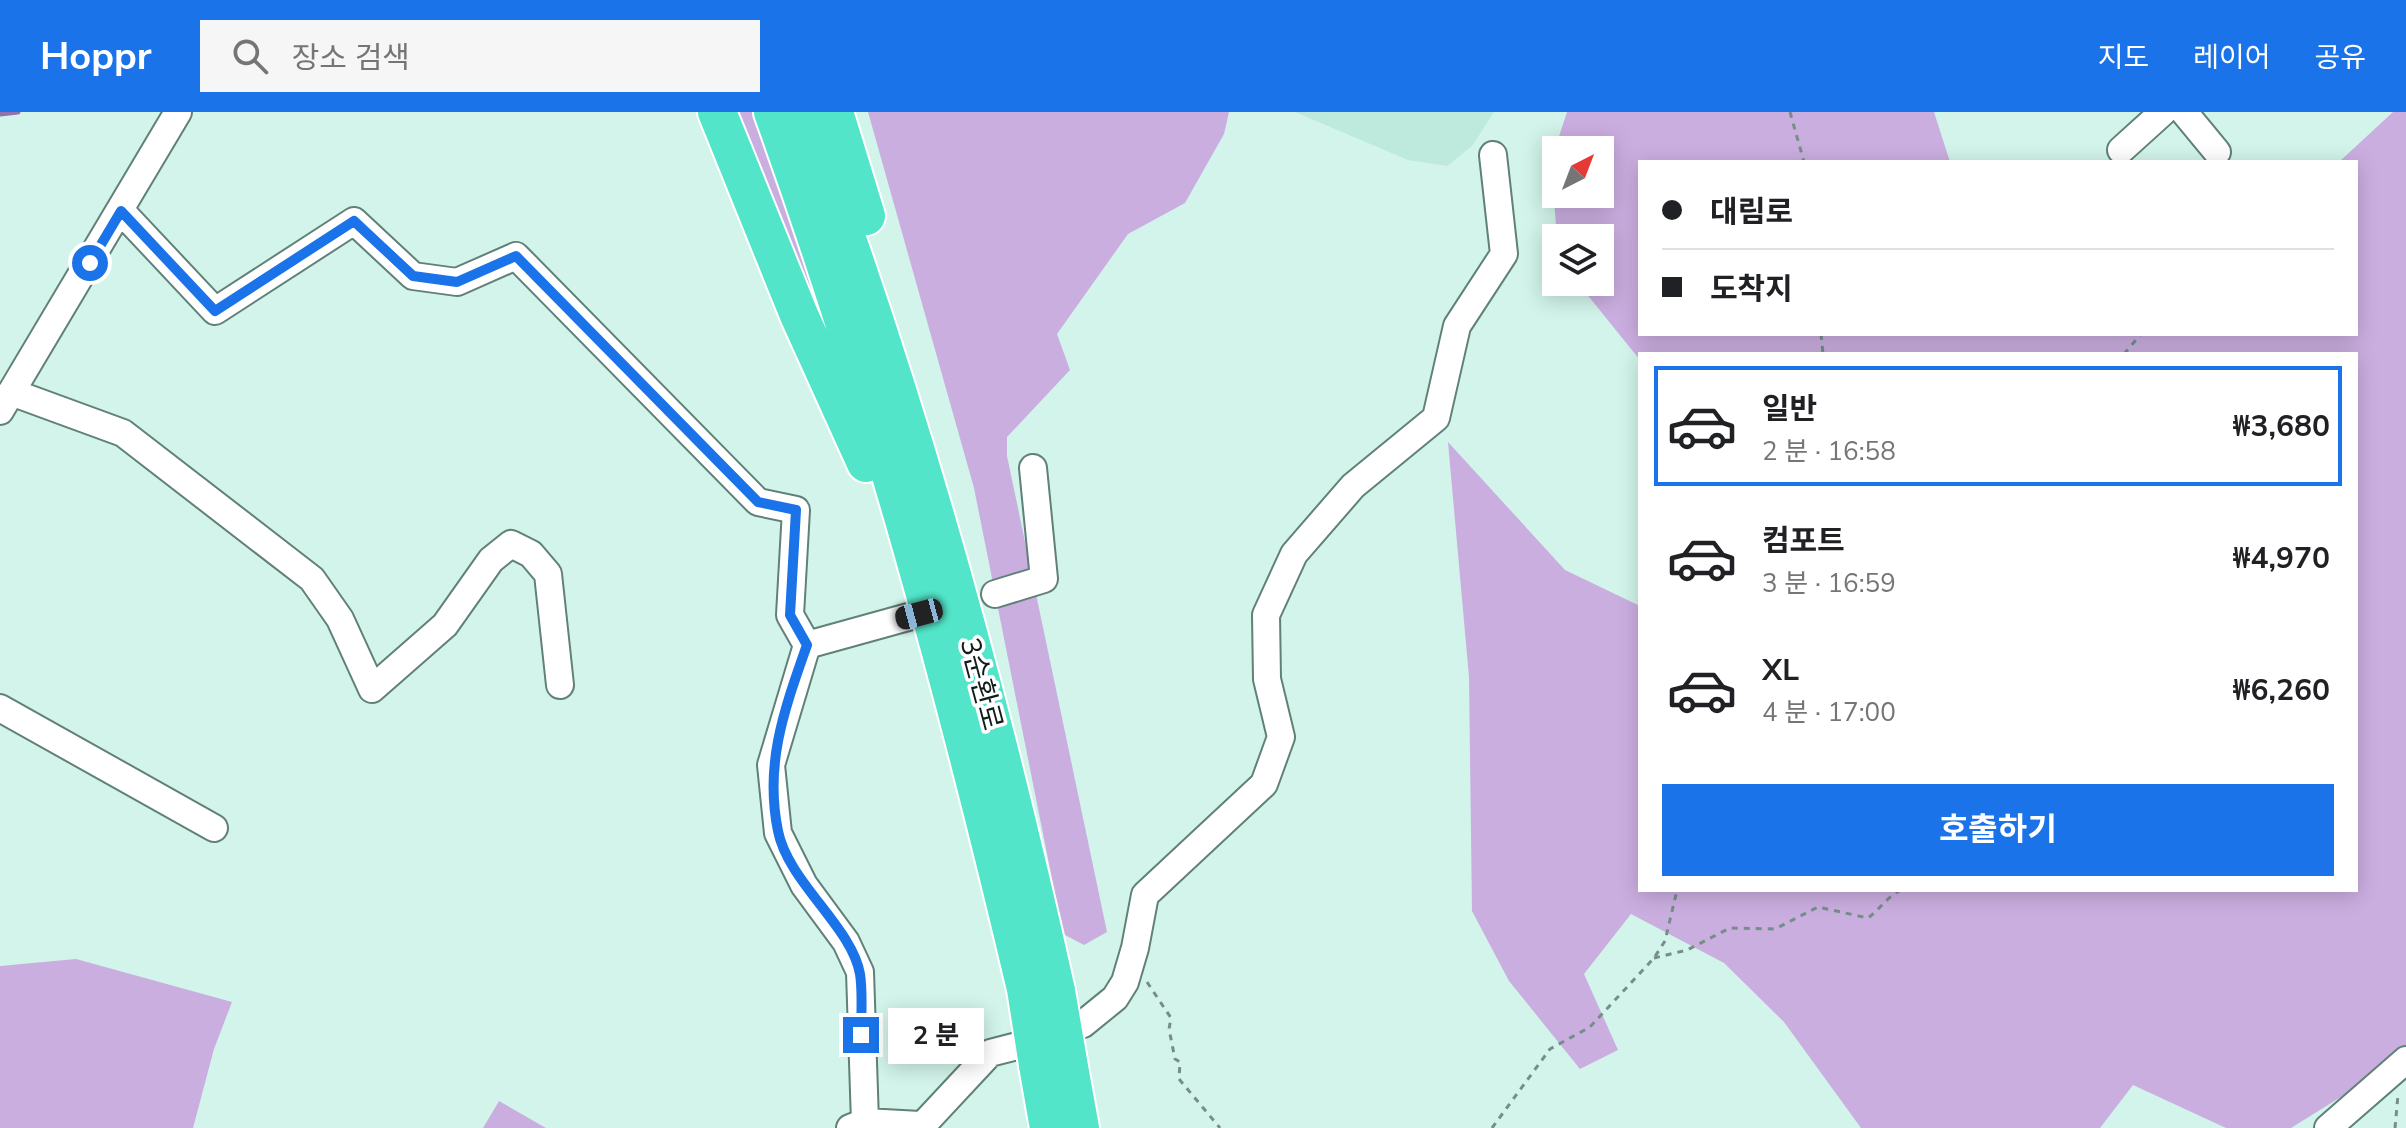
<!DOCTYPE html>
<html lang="ko">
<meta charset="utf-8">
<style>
body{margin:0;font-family:"Nunito Sans","Noto Sans KR",sans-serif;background:#f6f6f6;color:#202124;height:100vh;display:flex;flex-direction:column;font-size:30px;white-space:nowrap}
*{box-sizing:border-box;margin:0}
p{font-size:26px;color:#757577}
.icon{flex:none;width:44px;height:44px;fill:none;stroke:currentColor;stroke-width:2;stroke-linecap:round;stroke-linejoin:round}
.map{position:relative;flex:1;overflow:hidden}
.panel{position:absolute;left:1638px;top:240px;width:720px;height:540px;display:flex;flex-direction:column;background:#fff;border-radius:0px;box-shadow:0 4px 20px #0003}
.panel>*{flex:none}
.banner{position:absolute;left:1638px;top:48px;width:720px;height:176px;border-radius:0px;box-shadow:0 4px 20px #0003;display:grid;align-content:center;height:176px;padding:0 24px;background:#fff}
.needle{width:52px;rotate:42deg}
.fabs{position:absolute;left:1542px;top:24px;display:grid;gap:16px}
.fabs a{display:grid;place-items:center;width:72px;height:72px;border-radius:0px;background:#fff;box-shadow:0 4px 20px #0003;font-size:40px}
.end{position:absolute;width:36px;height:36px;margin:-18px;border:10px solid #1a73e8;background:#fff;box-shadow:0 0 0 4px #fff}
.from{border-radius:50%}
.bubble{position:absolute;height:56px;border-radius:0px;background:#fff;box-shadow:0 4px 20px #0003;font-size:26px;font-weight:700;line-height:56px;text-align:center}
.car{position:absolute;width:24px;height:48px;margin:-24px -12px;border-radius:10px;box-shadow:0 0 6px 2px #0007;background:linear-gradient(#222 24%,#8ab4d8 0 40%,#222 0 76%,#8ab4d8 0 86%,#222 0)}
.banner b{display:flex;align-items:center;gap:28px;height:76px;font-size:30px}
.banner b+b{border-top:2px solid #e0e0e0}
.banner i{width:20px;height:20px;background:#202124}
ul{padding:14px 0 0;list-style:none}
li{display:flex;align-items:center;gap:24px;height:120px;margin:0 16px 12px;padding:0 8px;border:4px solid transparent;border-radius:0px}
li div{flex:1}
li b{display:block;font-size:30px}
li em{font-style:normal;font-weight:700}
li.on{border-color:#1a73e8}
li>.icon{width:72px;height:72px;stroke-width:1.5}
.button{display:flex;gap:16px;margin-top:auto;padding:16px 24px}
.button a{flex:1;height:92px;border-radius:0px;background:#1a73e8;color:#fff;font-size:32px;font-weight:700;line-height:92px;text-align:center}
header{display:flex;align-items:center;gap:48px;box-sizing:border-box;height:112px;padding:0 40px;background:#1a73e8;color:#fff}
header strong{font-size:38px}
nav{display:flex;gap:44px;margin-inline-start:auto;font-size:28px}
.search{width:560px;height:72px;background:#f6f6f6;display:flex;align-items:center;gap:20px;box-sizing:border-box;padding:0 28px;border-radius:0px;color:#757577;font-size:30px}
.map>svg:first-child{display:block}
.built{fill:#beeade}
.green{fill:#cbaee0;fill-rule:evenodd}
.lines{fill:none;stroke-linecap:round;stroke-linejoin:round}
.stream{stroke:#9172ac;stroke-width:5}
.minor-casing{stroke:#608078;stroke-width:30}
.highway-casing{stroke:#fff;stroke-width:42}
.path{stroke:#768e88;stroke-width:3;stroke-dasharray:6 6;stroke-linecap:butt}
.minor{stroke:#fff;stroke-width:26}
.highway{stroke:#52e5c9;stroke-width:38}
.highway-bridge-casing{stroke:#fff;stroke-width:42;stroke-linecap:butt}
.highway-bridge{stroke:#52e5c9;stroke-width:38}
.route{stroke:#1a73e8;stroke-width:10}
.labels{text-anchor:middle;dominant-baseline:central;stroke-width:7;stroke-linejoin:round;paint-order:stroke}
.street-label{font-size:28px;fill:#0f1c19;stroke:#fff}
</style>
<header>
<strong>Hoppr</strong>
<div class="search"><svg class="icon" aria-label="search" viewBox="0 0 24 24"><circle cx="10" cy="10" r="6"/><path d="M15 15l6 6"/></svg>장소 검색</div>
<nav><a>지도</a><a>레이어</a><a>공유</a></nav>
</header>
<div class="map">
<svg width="2406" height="1016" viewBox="0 0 2406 1016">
<rect width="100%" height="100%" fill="#d2f4eb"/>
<path class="built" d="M 1295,0 L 1494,0 L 1472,34 L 1447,54 L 1408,48 Z"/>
<path class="green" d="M 727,0 L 759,0 L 847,271 Z
M 868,0 L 1229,0 L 1224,22 L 1185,91 L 1128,122 L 1057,222 L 1070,258 L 1007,325 L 1007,344 L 1107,820 L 1084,833 L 1063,822 L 974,376 Z
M 1567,0 L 1934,0 L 1950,50 L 1640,50 L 1640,222 L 2356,222 L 2356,50 L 2339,50 L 2393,0 L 2406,0 L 2406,935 L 2381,960 L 2291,1016 L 2226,1016 L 2133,973 L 2100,1016 L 1861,1016 L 1784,910 L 1724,851 L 1631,802 L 1584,862 L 1618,938 L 1580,957 L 1509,869 L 1472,799 L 1469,565 L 1448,330 L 1565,458 L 1640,494 L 1640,778 L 2356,778 L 2356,242 L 1640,242 L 1640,248 L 1577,170 L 1600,170 L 1600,126 L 1557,126 L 1551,49 ZM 1556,38 L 1600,38 L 1600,82 L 1556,82 Z
M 76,847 L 232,890 L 214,937 L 193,1016 L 0,1016 L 0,854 Z
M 499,989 L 546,1016 L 483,1016 Z"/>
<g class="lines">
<path class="stream" d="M 0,2 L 18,0"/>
<g class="minor-casing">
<path id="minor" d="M 2184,0 L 2217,40
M 2121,38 L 2163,0
M 121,99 L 215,199 L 354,109 L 413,164 L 457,170 L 516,144 L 758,390 L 796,398 L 790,503 L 807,533 L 771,653 L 778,721 L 804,773 L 846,830 L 860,860 L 865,1010 L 850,1016
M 11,280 L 123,321 L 312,467 L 340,507 L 372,577 L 445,513 L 491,448 L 511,432 L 531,442 L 548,462 L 560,573
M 0,299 L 178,0
M 995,482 L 1044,467 L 1033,356
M 807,533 L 919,502
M 0,596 L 214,716
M 865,1010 L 920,1013
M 920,1016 L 990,941 L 1037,929 L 1083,912 L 1115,886 L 1125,870 L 1135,836 L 1145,783 L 1264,672 L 1281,625 L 1267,567 L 1266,503 L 1294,442 L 1353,374 L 1436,306 L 1457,214 L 1504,142 L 1493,43
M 2328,1016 L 2406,948"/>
</g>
<g class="highway-casing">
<path id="highway" d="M 717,0 L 799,203 L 866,351
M 773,0 C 876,287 956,581 1026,877
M 801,0 C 909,286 990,581 1056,879
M 834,0 L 866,104
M 1038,953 L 1049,1016
M 1069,955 L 1080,1016"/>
</g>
<path class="path" d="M 1790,0 L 1804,50
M 1821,222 L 1823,242
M 2124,242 L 2141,222
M 1654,846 L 1687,838 L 1730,816 L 1775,817 L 1818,795 L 1868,806 C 1880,797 1888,784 1901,778
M 1147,870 L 1171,906 L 1169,917 L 1175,947 L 1180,950 L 1179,967 L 1220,1016
M 1492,1016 L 1550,937 L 1590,915 L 1654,846 L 1665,829 L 1677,778
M 2395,1016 L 2398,983"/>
<use href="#minor" class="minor"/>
<use href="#highway" class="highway"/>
<g class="highway-bridge-casing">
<path id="highway-bridge" d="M 1026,877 L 1038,953
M 1056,879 L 1069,955"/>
</g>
<use href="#highway-bridge" class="highway-bridge"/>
</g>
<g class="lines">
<path class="route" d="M 90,151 L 121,99 L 215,199 L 354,109 L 413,164 L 457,170 L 516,144 L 758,390 L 796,398 L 790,503 L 807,533 C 785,596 764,651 778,719 C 788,770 852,815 860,862 C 863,881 861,904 861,923"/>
</g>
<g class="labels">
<g class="street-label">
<text transform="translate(981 572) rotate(75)">3순환로</text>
</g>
</g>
</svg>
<div class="fabs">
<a><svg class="needle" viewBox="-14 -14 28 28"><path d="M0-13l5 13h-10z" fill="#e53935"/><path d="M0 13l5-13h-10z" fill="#757577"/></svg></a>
<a><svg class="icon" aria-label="layers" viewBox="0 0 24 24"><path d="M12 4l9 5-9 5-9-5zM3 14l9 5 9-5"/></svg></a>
</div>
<i class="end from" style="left:90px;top:151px"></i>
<i class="end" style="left:861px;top:923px"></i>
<div class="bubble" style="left:888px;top:896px;width:96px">2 분</div>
<i class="car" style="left:919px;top:502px;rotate:255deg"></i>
<div class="banner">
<b><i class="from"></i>대림로</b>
<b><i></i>도착지</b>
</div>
<section class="panel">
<ul>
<li class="on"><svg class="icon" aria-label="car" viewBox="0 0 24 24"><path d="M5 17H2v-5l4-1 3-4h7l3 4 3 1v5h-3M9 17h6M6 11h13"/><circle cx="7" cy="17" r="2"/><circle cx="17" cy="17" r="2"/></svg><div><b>일반</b><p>2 분 · 16:58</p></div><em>₩3,680</em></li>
<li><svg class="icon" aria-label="car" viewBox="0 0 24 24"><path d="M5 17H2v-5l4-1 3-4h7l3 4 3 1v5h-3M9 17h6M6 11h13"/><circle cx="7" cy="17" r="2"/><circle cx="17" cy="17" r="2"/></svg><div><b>컴포트</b><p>3 분 · 16:59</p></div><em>₩4,970</em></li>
<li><svg class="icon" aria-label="car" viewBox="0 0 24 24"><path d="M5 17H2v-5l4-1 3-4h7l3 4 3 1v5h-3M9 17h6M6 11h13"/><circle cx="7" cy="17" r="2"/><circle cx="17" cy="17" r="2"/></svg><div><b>XL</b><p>4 분 · 17:00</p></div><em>₩6,260</em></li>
</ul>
<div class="button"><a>호출하기</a></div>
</section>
</div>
